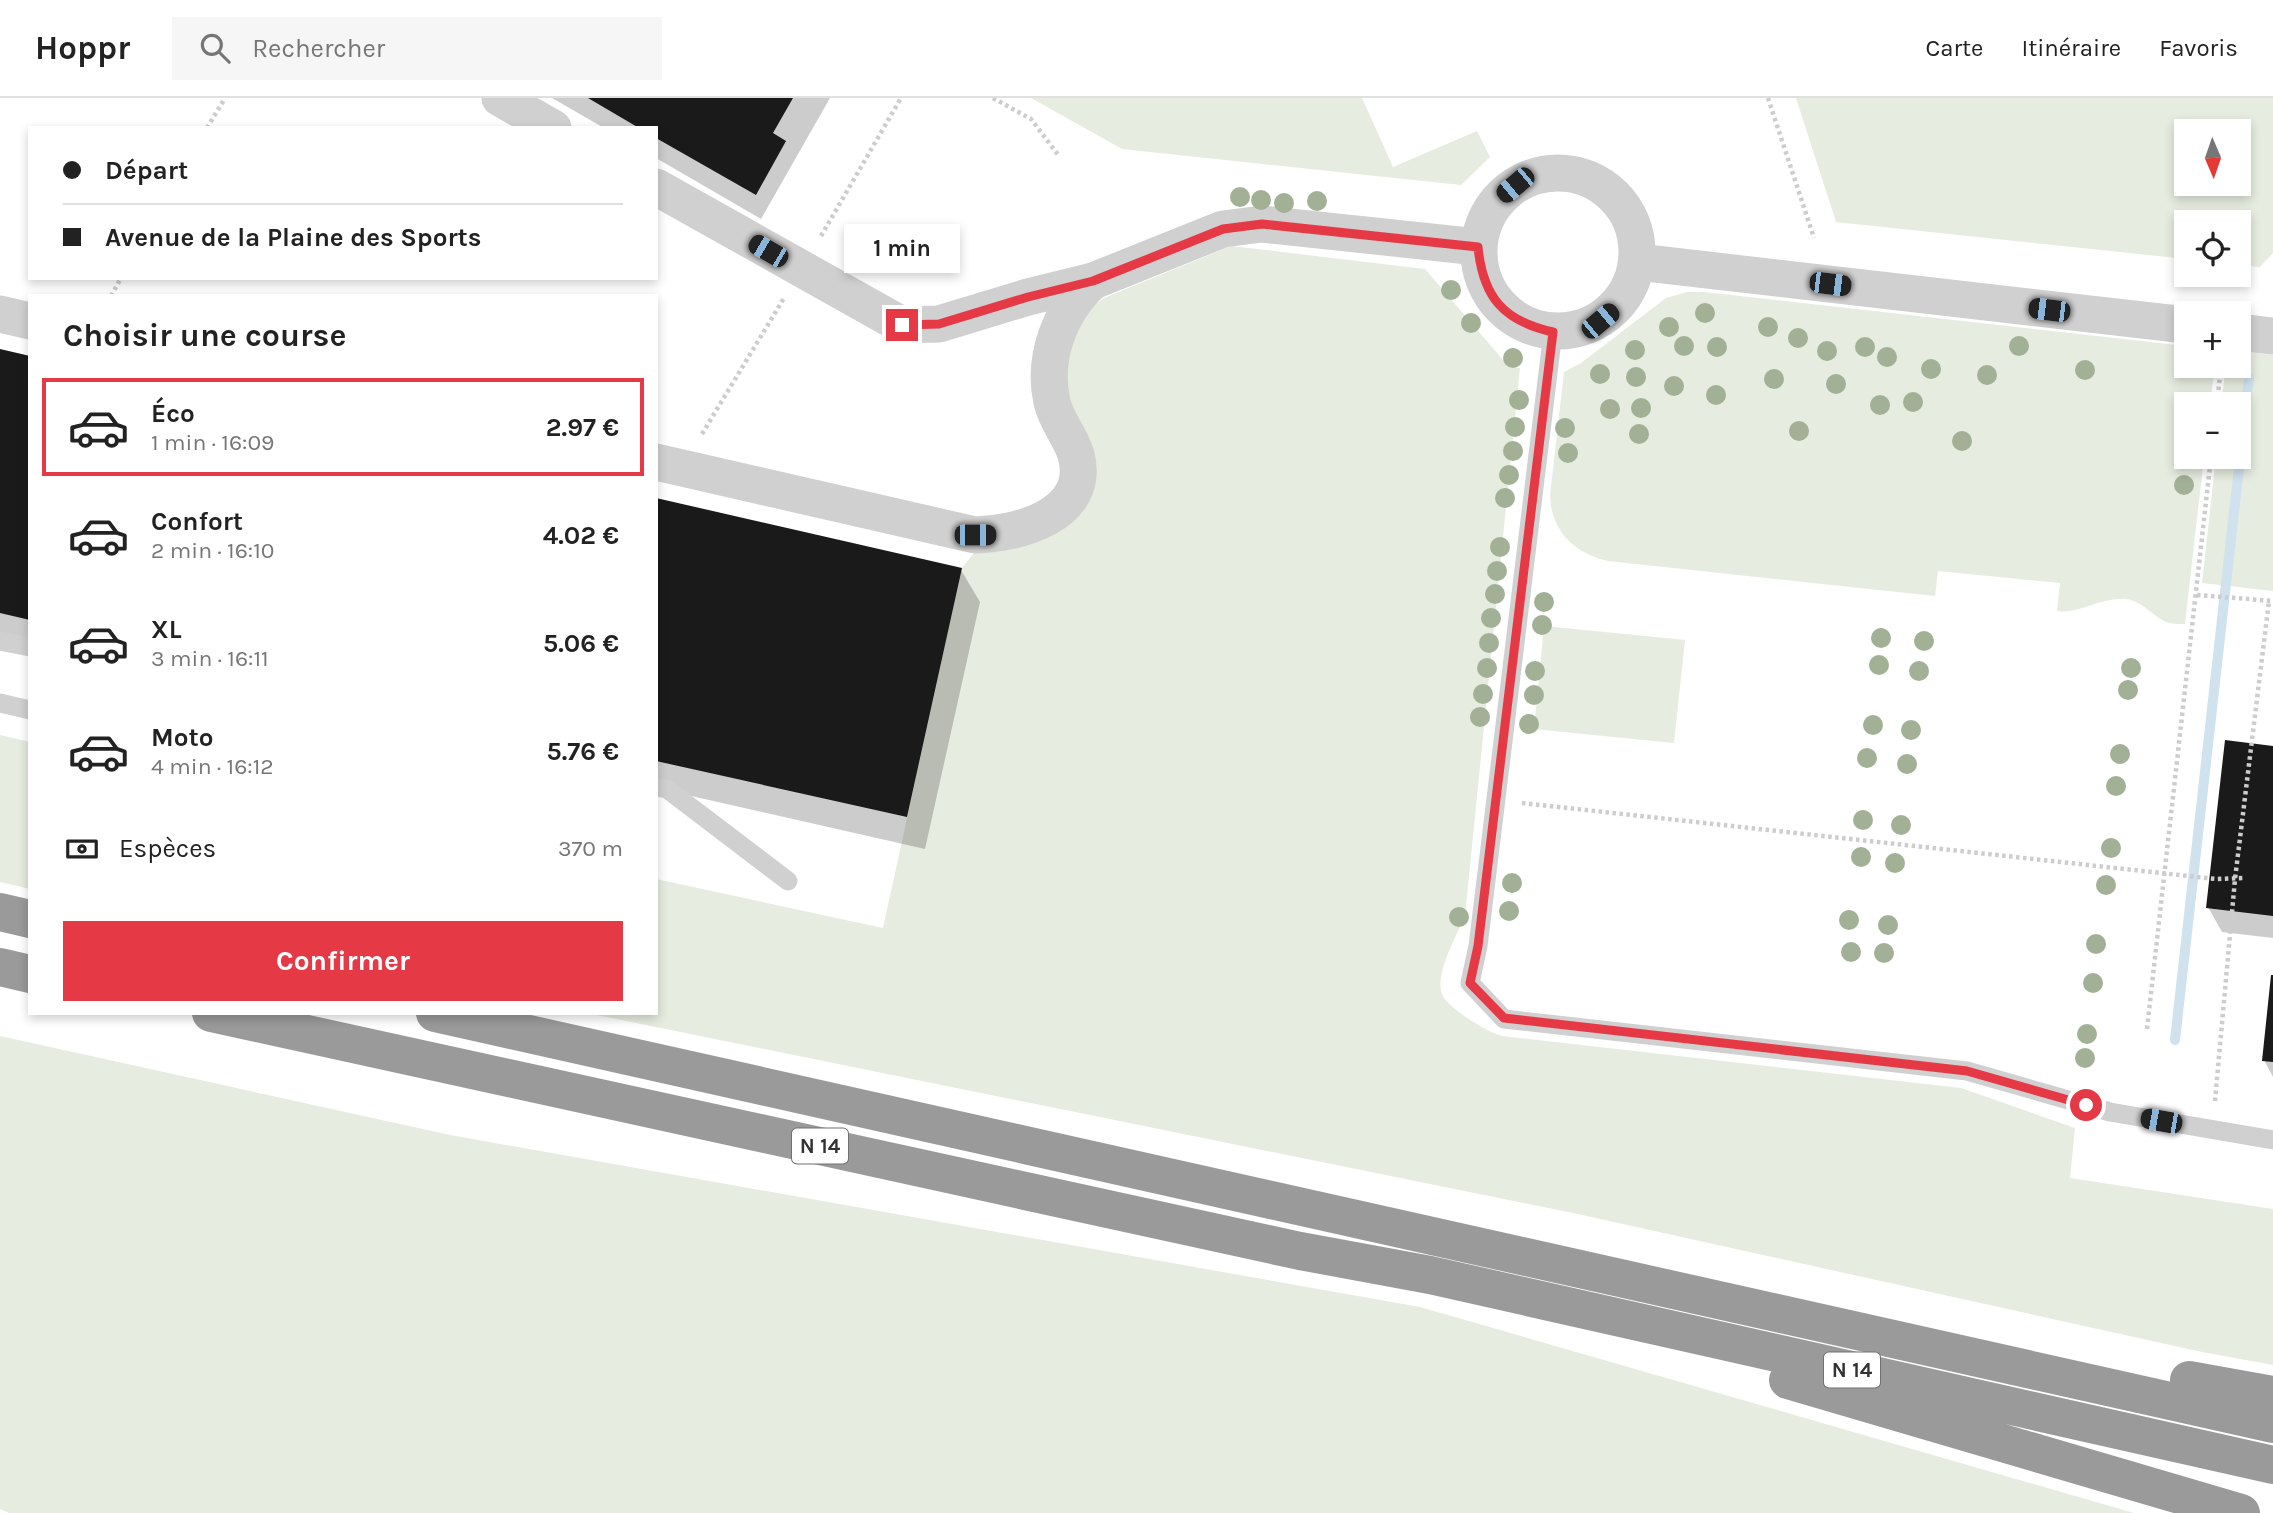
<!DOCTYPE html>
<html lang="fr">
<meta charset="utf-8">
<style>
body{margin:0;font-family:Karla,sans-serif;background:#f6f6f6;color:#222;height:100vh;display:flex;flex-direction:column;font-size:26px;white-space:nowrap}
*{box-sizing:border-box;margin:0}
p{font-size:23px;color:#767676}
.icon{flex:none;width:38px;height:38px;fill:none;stroke:currentColor;stroke-width:2;stroke-linecap:round;stroke-linejoin:round}
.map{position:relative;flex:1;overflow:hidden}
.side{position:absolute;left:28px;top:196px;width:630px;height:721px;display:flex;flex-direction:column;background:#fff;border-radius:0px;box-shadow:0 4px 10px #0003}
.side>*{flex:none}
.top-card{position:absolute;left:28px;top:28px;width:630px;height:154px;border-radius:0px;box-shadow:0 4px 10px #0003;display:grid;align-content:center;height:154px;padding:0 35px;background:#fff}
.needle{width:46px;rotate:178deg}
.controls{position:absolute;left:2174px;top:21px;display:grid;gap:14px}
.controls a{display:grid;place-items:center;width:77px;height:77px;border-radius:0px;background:#fff;box-shadow:0 4px 10px #0003;font-size:35px}
.end{position:absolute;width:32px;height:32px;margin:-16px;border:9px solid #e63946;background:#fff;box-shadow:0 0 0 4px #fff}
.from{border-radius:50%}
.bubble{position:absolute;height:49px;border-radius:0px;background:#fff;box-shadow:0 4px 10px #0003;font-size:23px;font-weight:700;line-height:49px;text-align:center}
.car{position:absolute;width:21px;height:42px;margin:-21px -10px;border-radius:9px;box-shadow:0 0 5px 2px #0007;background:linear-gradient(#222 24%,#8ab4d8 0 40%,#222 0 76%,#8ab4d8 0 86%,#222 0)}
.top-card b{display:flex;align-items:center;gap:24px;height:66px;font-size:26px}
.top-card b+b{border-top:2px solid #e0e0e0}
.top-card i{width:18px;height:18px;background:#222}
ul{padding:0;list-style:none}
li{display:flex;align-items:center;gap:21px;height:98px;margin:0 14px 10px;padding:0 21px;border:4px solid transparent;border-radius:0px}
li div{flex:1}
li b{display:block;font-size:26px}
li em{font-style:normal;font-weight:700}
li.active{border-color:#e63946}
li>.icon{width:63px;height:63px;stroke-width:1.5}
h2{padding:0 35px;font-size:32px;line-height:84px}
.pay{display:flex;align-items:center;gap:18px;height:77px;padding:0 35px;font-size:26px}
.pay p{margin-inline-start:auto}
.button{display:flex;gap:14px;margin-top:auto;padding:14px 35px}
.button a{flex:1;height:80px;border-radius:0px;background:#e63946;color:#fff;font-size:28px;font-weight:700;line-height:80px;text-align:center}
header{display:flex;align-items:center;gap:42px;box-sizing:border-box;height:98px;padding:0 35px;background:#fff;border-bottom:2px solid #e0e0e0}
header strong{font-size:33px}
nav{display:flex;gap:38px;margin-inline-start:auto;font-size:24px}
.search{width:490px;height:63px;background:#f6f6f6;display:flex;align-items:center;gap:18px;box-sizing:border-box;padding:0 24px;border-radius:0px;color:#767676;font-size:26px}
.map>svg:first-child{display:block}
.green{fill:#e6ecdf;fill-rule:evenodd}
.shadow{fill:#0003}
.lines{fill:none;stroke-linecap:round;stroke-linejoin:round}
.stream{stroke:#cfe2ee;stroke-width:10}
.building{fill:#1a1a1a}
.path{stroke:#cdcdcd;stroke-width:4.5;stroke-dasharray:3.5 3.5;stroke-linecap:butt}
.lane{stroke:#d0d0d0;stroke-width:19}
.street{stroke:#d0d0d0;stroke-width:37}
.highway{stroke:#9a9a9a;stroke-width:38}
.tree{fill:#a2b095}
.route{stroke:#e63946;stroke-width:9}
.labels{text-anchor:middle;dominant-baseline:central;stroke-width:7;stroke-linejoin:round;paint-order:stroke}
.shield{fill:#fff;stroke:#707070;stroke-width:2}
.shield-label{font-size:21px;font-weight:bold;fill:#333}
</style>
<header>
<strong>Hoppr</strong>
<div class="search"><svg class="icon" aria-label="search" viewBox="0 0 24 24"><circle cx="10" cy="10" r="6"/><path d="M15 15l6 6"/></svg>Rechercher</div>
<nav><a>Carte</a><a>Itinéraire</a><a>Favoris</a></nav>
</header>
<div class="map">
<svg width="2273" height="1415" viewBox="0 0 2273 1415">
<rect width="100%" height="100%" fill="#fff"/>
<path class="green" d="M 1031,0 L 1362,0 L 1393,69 L 1477,33 L 1490,59 L 1461,87 L 1122,51 Z
M 1796,0 L 2273,0 L 2273,155 L 2260,169 L 2238,167 L 2238,124 L 2186,124 L 2186,161 L 1836,124 ZM 2186,33 L 2238,33 L 2238,86 L 2186,86 Z
M 1231,148 L 1425,171 L 1509,269 L 1520,270 L 1465,818 C 1457,837 1431,882 1444,900 C 1448,906 1458,913 1464,918 C 1477,926 1488,934 1502,938 L 1961,990 L 2075,1030 L 2070,1080 L 2273,1111 L 2273,1267 L 2202,1254 L 1573,1115 L 587,915 L 656,915 L 656,781 L 883,830 L 962,470 L 979,449 L 1062,423 L 1064,254 L 1087,213 L 1104,200 Z
M 1687,194 L 1704,194 L 2186,248 L 2186,268 L 2215,268 L 2210,306 L 2186,306 L 2186,359 L 2204,359 L 2185,526 C 2180,526 2173,526 2169,525 C 2153,520 2144,503 2126,501 C 2101,499 2077,517 2057,513 L 2060,485 L 1938,473 L 1935,498 L 1608,463 C 1574,455 1551,433 1550,397 L 1564,274 L 1581,265 L 1666,200 Z
M 2238,253 L 2273,257 L 2273,493 L 2202,485 L 2216,359 L 2238,359 L 2238,306 L 2221,306 L 2226,268 L 2238,268 Z
M 1544,528 L 1685,542 L 1674,645 L 1534,631 Z
M 0,637 L 30,644 L 30,791 L 0,784 Z
M 0,938 L 450,1037 L 1420,1209 L 2134,1415 L 9,1415 L 0,1411 Z"/>
<path class="shadow" d="M 552,0 L 830,0 L 761,121 L 656,60 L 656,30 L 604,30 Z
M 0,253 L 30,260 L 30,549 L 0,542 Z
M 656,402 L 961,472 L 980,504 L 925,751 L 656,690 Z
M 2273,649 L 2273,840 L 2222,834 L 2208,809 Z
M 2273,877 L 2273,979 L 2264,962 Z"/>
<g class="lines">
<path class="stream" d="M 2175,942 L 2249,280"/>
</g>
<path class="building" d="M 588,0 L 793,0 L 773,35 L 786,43 L 756,97 L 656,40 L 656,30 L 639,30 Z
M 0,251 L 30,258 L 30,522 L 0,515 Z
M 656,400 L 962,470 L 907,719 L 656,663 Z
M 2225,642 L 2273,648 L 2273,818 L 2206,810 Z
M 2271,877 L 2273,877 L 2273,964 L 2262,963 Z"/>
<g class="lines">
<path class="path" d="M 993,0 L 1031,21 L 1059,58
M 1768,0 L 1814,140
M 207,30 L 225,0
M 821,138 L 901,0
M 111,198 L 121,180
M 2217,306 L 2221,268
M 702,336 L 784,200
M 2197,497 L 2273,503
M 1522,705 L 2216,781 L 2245,780
M 2147,931 L 2211,359
M 2215,1003 L 2235,781 L 2269,503"/>
<path class="lane" d="M 1553,234 L 1478,848 L 1470,885 L 1504,921 L 1967,973 L 2110,1014 L 2273,1042
M 0,543 L 30,549
M 0,605 L 30,612
M 656,689 L 667,691 L 788,783"/>
<path class="street" d="M 500,0 L 553,30
M1479 154a79 79 0 1 1 158 0a79 79 0 1 1-158 0Z
M 656,89 L 902,227 L 939,226 L 1028,199 L 1093,183 L 1223,131 L 1262,126 L 1478,149
M 1638,164 L 2186,227
M 0,216 L 30,223
M 2238,234 L 2273,238
M 656,364 L 975,437 C 1018,436 1092,417 1076,357 C 1071,339 1056,323 1052,304 C 1042,260 1060,212 1093,183"/>
<path class="highway" d="M 0,814 L 30,821
M 0,869 L 30,876
M 211,915 L 1300,1153 L 1430,1177 L 2273,1367
M 435,915 L 2273,1326
M 1788,1282 L 2241,1415
M 2189,1282 L 2273,1297"/>
</g>
<g class="tree">
<circle cx="1240" cy="99" r="10"/>
<circle cx="1261" cy="102" r="10"/>
<circle cx="1317" cy="103" r="10"/>
<circle cx="1284" cy="105" r="10"/>
<circle cx="1451" cy="192" r="10"/>
<circle cx="1705" cy="215" r="10"/>
<circle cx="1471" cy="225" r="10"/>
<circle cx="1669" cy="229" r="10"/>
<circle cx="1768" cy="229" r="10"/>
<circle cx="1798" cy="240" r="10"/>
<circle cx="1684" cy="248" r="10"/>
<circle cx="2019" cy="248" r="10"/>
<circle cx="1717" cy="249" r="10"/>
<circle cx="1865" cy="249" r="10"/>
<circle cx="1635" cy="252" r="10"/>
<circle cx="1827" cy="253" r="10"/>
<circle cx="1887" cy="259" r="10"/>
<circle cx="1513" cy="260" r="10"/>
<circle cx="1931" cy="271" r="10"/>
<circle cx="2085" cy="272" r="10"/>
<circle cx="1600" cy="276" r="10"/>
<circle cx="1987" cy="277" r="10"/>
<circle cx="1636" cy="279" r="10"/>
<circle cx="1774" cy="281" r="10"/>
<circle cx="1836" cy="286" r="10"/>
<circle cx="1674" cy="288" r="10"/>
<circle cx="1716" cy="297" r="10"/>
<circle cx="1519" cy="302" r="10"/>
<circle cx="1913" cy="304" r="10"/>
<circle cx="1880" cy="307" r="10"/>
<circle cx="1641" cy="310" r="10"/>
<circle cx="1610" cy="311" r="10"/>
<circle cx="1515" cy="329" r="10"/>
<circle cx="1565" cy="330" r="10"/>
<circle cx="1799" cy="333" r="10"/>
<circle cx="1639" cy="336" r="10"/>
<circle cx="1962" cy="343" r="10"/>
<circle cx="1513" cy="353" r="10"/>
<circle cx="1568" cy="355" r="10"/>
<circle cx="1509" cy="377" r="10"/>
<circle cx="2184" cy="387" r="10"/>
<circle cx="1505" cy="400" r="10"/>
<circle cx="1500" cy="449" r="10"/>
<circle cx="1497" cy="473" r="10"/>
<circle cx="1495" cy="496" r="10"/>
<circle cx="1544" cy="504" r="10"/>
<circle cx="1491" cy="520" r="10"/>
<circle cx="1542" cy="527" r="10"/>
<circle cx="1881" cy="540" r="10"/>
<circle cx="1924" cy="543" r="10"/>
<circle cx="1489" cy="545" r="10"/>
<circle cx="1879" cy="567" r="10"/>
<circle cx="1487" cy="570" r="10"/>
<circle cx="2131" cy="570" r="10"/>
<circle cx="1535" cy="573" r="10"/>
<circle cx="1919" cy="573" r="10"/>
<circle cx="2128" cy="592" r="10"/>
<circle cx="1483" cy="596" r="10"/>
<circle cx="1534" cy="597" r="10"/>
<circle cx="1480" cy="619" r="10"/>
<circle cx="1529" cy="626" r="10"/>
<circle cx="1873" cy="627" r="10"/>
<circle cx="1911" cy="632" r="10"/>
<circle cx="2120" cy="656" r="10"/>
<circle cx="1867" cy="660" r="10"/>
<circle cx="1907" cy="666" r="10"/>
<circle cx="2116" cy="688" r="10"/>
<circle cx="1863" cy="722" r="10"/>
<circle cx="1901" cy="727" r="10"/>
<circle cx="2111" cy="750" r="10"/>
<circle cx="1861" cy="759" r="10"/>
<circle cx="1895" cy="765" r="10"/>
<circle cx="1512" cy="785" r="10"/>
<circle cx="2106" cy="787" r="10"/>
<circle cx="1509" cy="813" r="10"/>
<circle cx="1459" cy="819" r="10"/>
<circle cx="1849" cy="822" r="10"/>
<circle cx="1888" cy="827" r="10"/>
<circle cx="2096" cy="846" r="10"/>
<circle cx="1851" cy="854" r="10"/>
<circle cx="1884" cy="855" r="10"/>
<circle cx="2093" cy="885" r="10"/>
<circle cx="2087" cy="936" r="10"/>
<circle cx="2085" cy="960" r="10"/>
</g>
<g class="lines">
<path class="route" d="M 902,227 L 939,226 L 1028,199 L 1093,183 L 1223,131 L 1262,126 L 1478,149 C 1483,199 1503,223 1553,234 L 1478,848 L 1470,885 L 1504,920 L 1967,973 L 2086,1007"/>
</g>
<g class="labels">
<g class="shield">
<rect x="792" y="1030.5" width="56" height="35" rx="5"/>
<rect x="1824" y="1254.5" width="56" height="35" rx="5"/>
</g>
<g class="shield-label">
<text x="820" y="1048">N 14</text>
<text x="1852" y="1272">N 14</text>
</g>
</g>
</svg>
<div class="controls">
<a><svg class="needle" viewBox="-14 -14 28 28"><path d="M0-13l5 13h-10z" fill="#e53935"/><path d="M0 13l5-13h-10z" fill="#767676"/></svg></a>
<a><svg class="icon" aria-label="locate" viewBox="0 0 24 24"><circle cx="12" cy="12" r="6"/><path d="M12 2v4M12 18v4M2 12h4M18 12h4"/></svg></a>
<a>+</a>
<a>−</a>
</div>
<i class="end from" style="left:2086px;top:1007px"></i>
<i class="end" style="left:902px;top:227px"></i>
<div class="bubble" style="left:844px;top:126px;width:116px">1 min</div>
<i class="car" style="left:1515px;top:87px;rotate:230deg"></i>
<i class="car" style="left:768px;top:153px;rotate:300deg"></i>
<i class="car" style="left:1830px;top:186px;rotate:97deg"></i>
<i class="car" style="left:2049px;top:212px;rotate:277deg"></i>
<i class="car" style="left:1600px;top:223px;rotate:50deg"></i>
<i class="car" style="left:975px;top:437px;rotate:90deg"></i>
<i class="car" style="left:2161px;top:1023px;rotate:280deg"></i>
<div class="top-card">
<b><i class="from"></i>Départ</b>
<b><i></i>Avenue de la Plaine des Sports</b>
</div>
<section class="side">
<h2>Choisir une course</h2>
<ul>
<li class="active"><svg class="icon" aria-label="car" viewBox="0 0 24 24"><path d="M5 17H2v-5l4-1 3-4h7l3 4 3 1v5h-3M9 17h6M6 11h13"/><circle cx="7" cy="17" r="2"/><circle cx="17" cy="17" r="2"/></svg><div><b>Éco</b><p>1 min · 16:09</p></div><em>2.97 €</em></li>
<li><svg class="icon" aria-label="car" viewBox="0 0 24 24"><path d="M5 17H2v-5l4-1 3-4h7l3 4 3 1v5h-3M9 17h6M6 11h13"/><circle cx="7" cy="17" r="2"/><circle cx="17" cy="17" r="2"/></svg><div><b>Confort</b><p>2 min · 16:10</p></div><em>4.02 €</em></li>
<li><svg class="icon" aria-label="car" viewBox="0 0 24 24"><path d="M5 17H2v-5l4-1 3-4h7l3 4 3 1v5h-3M9 17h6M6 11h13"/><circle cx="7" cy="17" r="2"/><circle cx="17" cy="17" r="2"/></svg><div><b>XL</b><p>3 min · 16:11</p></div><em>5.06 €</em></li>
<li><svg class="icon" aria-label="car" viewBox="0 0 24 24"><path d="M5 17H2v-5l4-1 3-4h7l3 4 3 1v5h-3M9 17h6M6 11h13"/><circle cx="7" cy="17" r="2"/><circle cx="17" cy="17" r="2"/></svg><div><b>Moto</b><p>4 min · 16:12</p></div><em>5.76 €</em></li>
</ul>
<div class="pay"><svg class="icon" aria-label="cash" viewBox="0 0 24 24"><path d="M3 7h18v10H3z"/><circle cx="12" cy="12" r="2"/></svg>Espèces<p>370 m</p></div>
<div class="button"><a>Confirmer</a></div>
</section>
</div>
